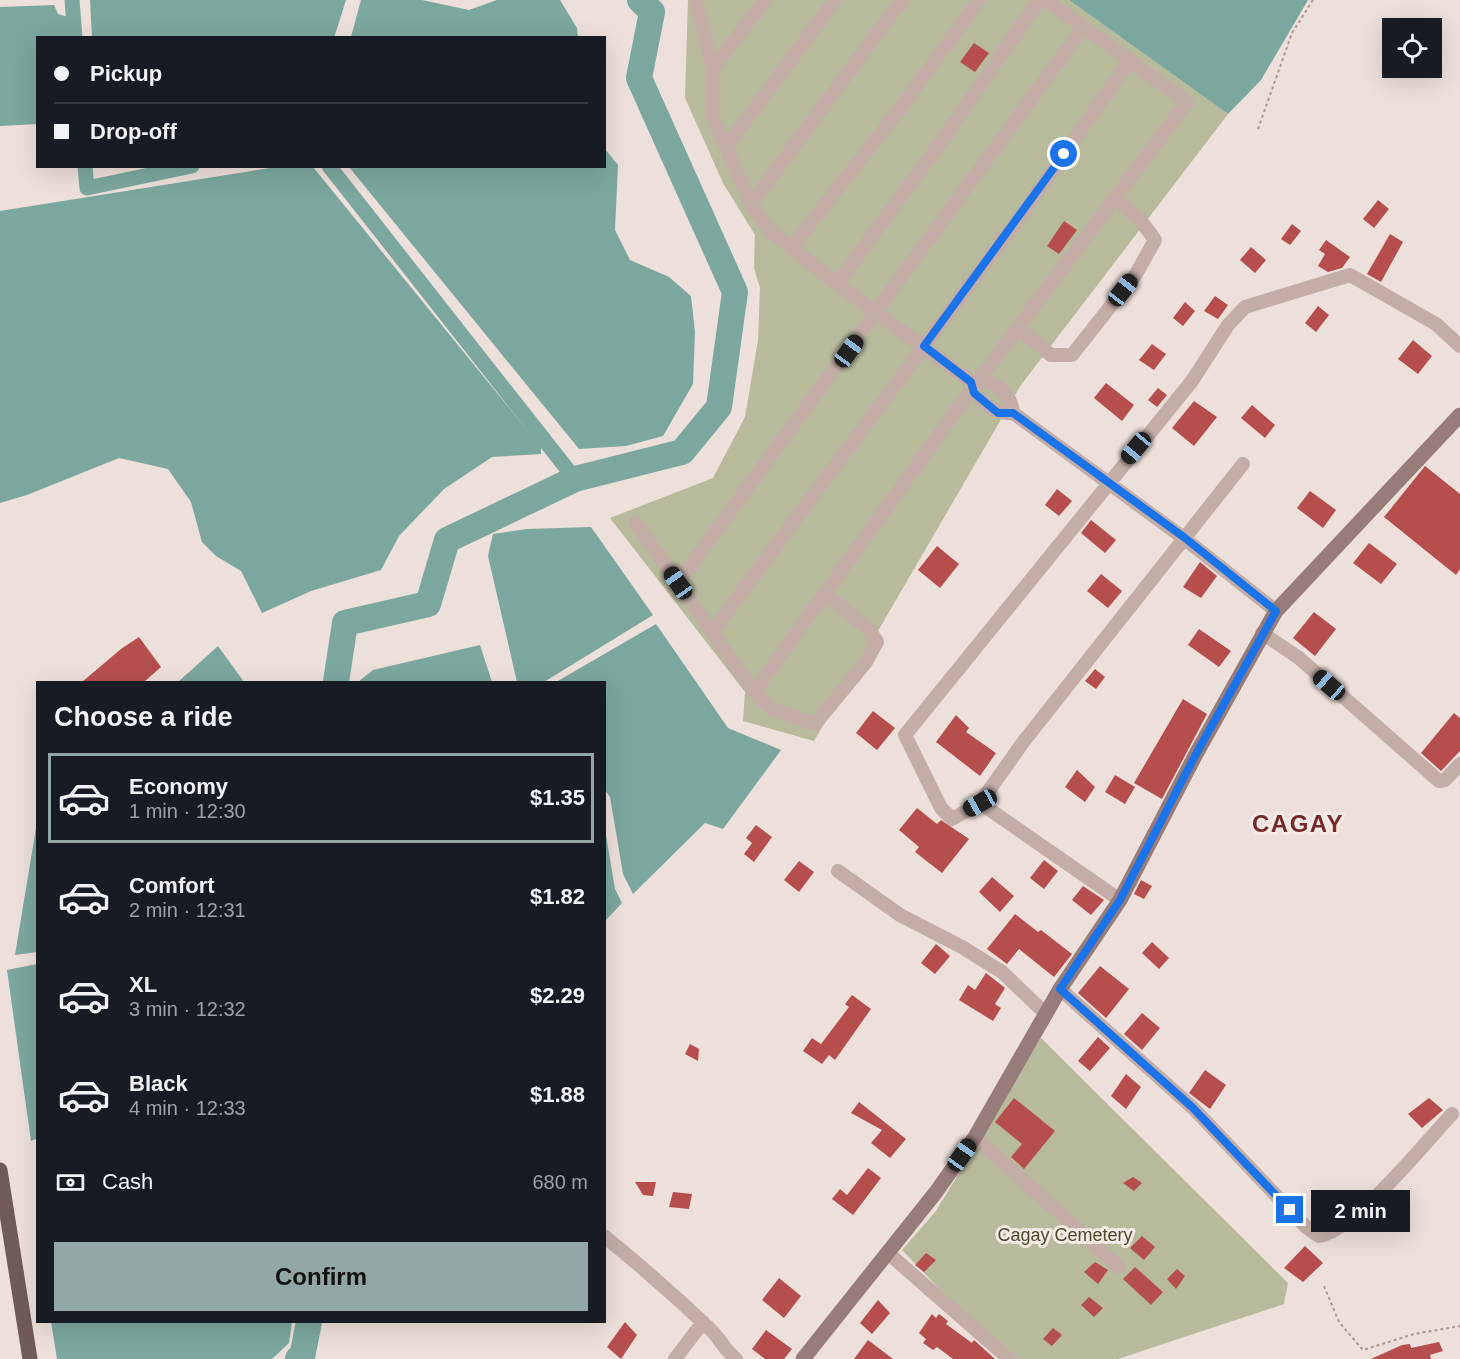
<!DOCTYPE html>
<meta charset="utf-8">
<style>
body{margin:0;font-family:Helvetica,sans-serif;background:#242831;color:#f1f3f6;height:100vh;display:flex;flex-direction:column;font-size:22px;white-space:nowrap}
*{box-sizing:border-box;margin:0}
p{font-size:20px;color:#9ea1a6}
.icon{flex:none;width:33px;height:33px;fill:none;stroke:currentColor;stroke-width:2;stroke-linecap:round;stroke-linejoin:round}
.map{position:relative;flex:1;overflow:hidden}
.drawer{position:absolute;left:36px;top:681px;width:570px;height:642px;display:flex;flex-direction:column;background:#171b24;border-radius:0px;box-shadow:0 6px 24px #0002}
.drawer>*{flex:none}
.top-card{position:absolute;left:36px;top:36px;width:570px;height:132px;border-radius:0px;box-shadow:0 6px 24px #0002;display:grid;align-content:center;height:132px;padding:0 18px;background:#171b24}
.fabs{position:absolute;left:1382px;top:18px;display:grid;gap:12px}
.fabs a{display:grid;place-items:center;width:60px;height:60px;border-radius:0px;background:#171b24;box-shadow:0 6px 24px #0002;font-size:30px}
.end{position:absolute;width:27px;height:27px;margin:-14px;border:8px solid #1a73e8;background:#fff;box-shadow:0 0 0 3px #fff}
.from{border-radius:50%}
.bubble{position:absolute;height:42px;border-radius:0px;background:#171b24;box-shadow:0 6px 24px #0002;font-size:20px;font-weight:800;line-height:42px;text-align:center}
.car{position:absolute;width:18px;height:36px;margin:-18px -9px;border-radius:8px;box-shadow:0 0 4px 2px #0007;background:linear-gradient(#222 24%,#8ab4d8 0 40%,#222 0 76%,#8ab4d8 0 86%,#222 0)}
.top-card b{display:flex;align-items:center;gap:21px;height:57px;font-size:22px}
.top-card b+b{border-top:2px solid #363941}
.top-card i{width:15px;height:15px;background:#f1f3f6}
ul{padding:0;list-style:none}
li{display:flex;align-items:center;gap:18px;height:90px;margin:0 12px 9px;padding:0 6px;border:3px solid transparent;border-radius:0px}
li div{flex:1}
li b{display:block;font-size:22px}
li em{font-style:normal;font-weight:800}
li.on{border-color:#93a8a6}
li>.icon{width:54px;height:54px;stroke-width:1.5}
h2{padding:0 18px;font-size:27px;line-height:72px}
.pay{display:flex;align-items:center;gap:15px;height:66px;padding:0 18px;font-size:22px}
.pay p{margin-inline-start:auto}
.button{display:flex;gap:12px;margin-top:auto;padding:12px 18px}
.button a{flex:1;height:69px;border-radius:0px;background:#93a8a6;color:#111;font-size:24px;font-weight:800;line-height:69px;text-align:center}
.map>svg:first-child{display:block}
.green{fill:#b7ba9b}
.water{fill:#7ca79e}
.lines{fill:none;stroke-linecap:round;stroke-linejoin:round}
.canal{stroke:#7ca79e;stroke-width:15}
.river{stroke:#7ca79e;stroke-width:26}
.building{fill:#b74e4e}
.path{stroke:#af9791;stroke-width:2;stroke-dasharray:3 3;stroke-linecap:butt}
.street{stroke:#c4ada7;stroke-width:14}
.secondary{stroke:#977c79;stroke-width:15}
.primary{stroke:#715b59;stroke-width:15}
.route{stroke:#1a73e8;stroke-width:8}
.labels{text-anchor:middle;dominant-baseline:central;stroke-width:6;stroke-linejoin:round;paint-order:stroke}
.park-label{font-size:18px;fill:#484c2d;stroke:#f6eae4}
.district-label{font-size:24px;font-weight:bold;letter-spacing:1.5px;fill:#76292a;stroke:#f6eae4}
</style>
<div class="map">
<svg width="1460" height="1359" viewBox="0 0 1460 1359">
<rect width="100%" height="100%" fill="#eddfd9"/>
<path class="green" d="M 688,0 L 1069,0 L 1228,114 L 1021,385 L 814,741 L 743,721 L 745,692 L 610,518 L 713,478 L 745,417 L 758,340 L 760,288 L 754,268 L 755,235 L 723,183 L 685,98 Z
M 1041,1038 L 1288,1283 L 1284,1304 L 1118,1359 L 1007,1359 L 902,1250 L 936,1211 Z"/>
<path class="water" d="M 90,0 L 346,0 L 334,38 L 92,37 Z
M 361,0 L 422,0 L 469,10 L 497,0 L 560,0 L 577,28 L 578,37 L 351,37 Z
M 1069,0 L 1308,0 L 1261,80 L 1228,114 Z
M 54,5 L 58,14 L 68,17 L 69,37 L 38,38 L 37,124 L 0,126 L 0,7 Z
M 605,149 L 618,165 L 615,230 L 630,260 L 669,277 L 691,296 L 695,332 L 693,384 L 663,436 L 626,446 L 579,449 L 349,167 L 604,166 Z
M 276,167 L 313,167 L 541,447 L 541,454 L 492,457 L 444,489 L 399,536 L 381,570 L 311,591 L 262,613 L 241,571 L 216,556 L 202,542 L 191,502 L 168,469 L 119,458 L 27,495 L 0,503 L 0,211 Z
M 591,527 L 653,615 L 544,682 L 517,682 L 488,556 L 493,534 L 527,529 Z
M 656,624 L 728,728 L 781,750 L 723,829 L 705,823 L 633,894 L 623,874 L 610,797 L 605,790 L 604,682 L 556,682 Z
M 480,645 L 492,682 L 358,682 L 373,670 Z
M 218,646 L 244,682 L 178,682 Z
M 37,822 L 37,952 L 15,955 Z
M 604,823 L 615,889 L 622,903 L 605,921 Z
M 37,964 L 38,1138 L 31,1141 L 7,970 Z
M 51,1322 L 292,1322 L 289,1343 L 272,1359 L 57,1359 Z"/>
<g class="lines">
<path class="canal" d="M 72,0 L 75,38
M 85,166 L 87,188 L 192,166
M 329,166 L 575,479"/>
<path class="river" d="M 336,682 L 345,623 L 428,604 L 447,540 L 575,479 L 682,452 L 719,407 L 735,292 L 639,78 L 652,12 L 640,0
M 298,1359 L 302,1357 L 309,1322"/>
</g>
<path class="building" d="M 974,43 L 989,53 L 975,72 L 960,62 Z
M 1378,200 L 1389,209 L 1374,228 L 1363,219 Z
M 1064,221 L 1077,230 L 1059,254 L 1047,246 Z
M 1292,224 L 1301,231 L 1290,245 L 1281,239 Z
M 1390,234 L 1403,242 L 1381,282 L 1367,274 Z
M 1326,240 L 1350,257 L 1342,268 L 1328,272 L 1318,266 L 1325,254 L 1319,250 Z
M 1251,247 L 1266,260 L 1255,273 L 1240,260 Z
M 1215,296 L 1228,305 L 1218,319 L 1204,311 Z
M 1185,302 L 1195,311 L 1183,326 L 1173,318 Z
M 1318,306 L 1329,315 L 1316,332 L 1305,323 Z
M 1413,340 L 1432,356 L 1418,374 L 1398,359 Z
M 1152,344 L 1166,354 L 1154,370 L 1139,360 Z
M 1106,383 L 1134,405 L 1122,421 L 1094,398 Z
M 1158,388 L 1167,395 L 1157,407 L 1148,400 Z
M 1194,401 L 1217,417 L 1194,446 L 1172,428 Z
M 1252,405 L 1275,425 L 1265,438 L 1241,418 Z
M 1425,466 L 1460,494 L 1460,569 L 1456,575 L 1384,517 Z
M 1057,489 L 1072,501 L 1059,516 L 1045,505 Z
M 1310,491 L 1336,510 L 1323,528 L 1297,508 Z
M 1091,520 L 1116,540 L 1105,553 L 1081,533 Z
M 1369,543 L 1397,564 L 1381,584 L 1353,563 Z
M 937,546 L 959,564 L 940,588 L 918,570 Z
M 1200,562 L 1217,576 L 1201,598 L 1183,587 Z
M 1101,574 L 1122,591 L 1108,608 L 1087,591 Z
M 1314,612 L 1336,629 L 1315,656 L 1293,638 Z
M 1199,629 L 1231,651 L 1219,667 L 1188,645 Z
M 139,637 L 161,667 L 144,682 L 82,682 L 121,649 Z
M 1095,669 L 1105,677 L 1096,689 L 1085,681 Z
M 1183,699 L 1207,714 L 1162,799 L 1134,783 Z
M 873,711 L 895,728 L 877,750 L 856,733 Z
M 1454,713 L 1460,718 L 1460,751 L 1441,771 L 1421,753 Z
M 956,715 L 969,728 L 966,732 L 996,753 L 980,776 L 936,742 Z
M 1077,770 L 1095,787 L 1085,802 L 1065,787 Z
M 1115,775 L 1135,787 L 1125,804 L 1105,792 Z
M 917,808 L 937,824 L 941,820 L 969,839 L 942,873 L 915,852 L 919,847 L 899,830 Z
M 756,825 L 772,837 L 754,862 L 744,854 L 752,843 L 746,838 Z
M 1044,860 L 1058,871 L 1044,889 L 1030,878 Z
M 799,861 L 814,872 L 799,892 L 784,880 Z
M 992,877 L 1014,896 L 1000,912 L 979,892 Z
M 1141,880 L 1152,886 L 1144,899 L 1134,894 Z
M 1083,886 L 1104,900 L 1091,915 L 1072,900 Z
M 1015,914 L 1038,932 L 1041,930 L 1072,954 L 1054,977 L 1019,949 L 1007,964 L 987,949 Z
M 1152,942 L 1169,958 L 1159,969 L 1142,953 Z
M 936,944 L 950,956 L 935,974 L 921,963 Z
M 1100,966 L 1129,989 L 1106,1018 L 1078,993 Z
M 986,973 L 1005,988 L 995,1004 L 1001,1008 L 993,1021 L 959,1000 L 968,985 L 975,990 Z
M 852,995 L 871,1009 L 835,1060 L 829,1055 L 822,1064 L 803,1051 L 812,1038 L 821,1044 L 849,1007 L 845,1004 Z
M 1142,1013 L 1160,1028 L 1142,1050 L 1124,1034 Z
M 1098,1037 L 1110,1048 L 1090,1071 L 1078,1061 Z
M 690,1044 L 699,1049 L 698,1061 L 685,1054 Z
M 1205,1070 L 1226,1085 L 1210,1109 L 1189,1093 Z
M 1126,1074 L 1141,1087 L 1126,1109 L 1111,1096 Z
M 1014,1098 L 1055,1131 L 1024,1169 L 1011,1157 L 1022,1144 L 995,1122 Z
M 1429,1098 L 1443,1110 L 1422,1128 L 1408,1114 Z
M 859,1102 L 906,1139 L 890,1158 L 871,1143 L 882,1130 L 851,1113 Z
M 868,1168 L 881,1178 L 853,1215 L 832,1199 L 840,1189 L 847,1195 Z
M 1133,1177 L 1142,1183 L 1134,1191 L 1123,1183 Z
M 635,1182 L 656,1182 L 653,1196 L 643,1195 Z
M 673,1192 L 692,1194 L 689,1209 L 669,1207 Z
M 1142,1236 L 1155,1247 L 1144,1260 L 1130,1248 Z
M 1305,1246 L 1323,1263 L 1303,1282 L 1284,1268 Z
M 926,1253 L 936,1260 L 924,1272 L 915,1265 Z
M 1095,1262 L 1108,1270 L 1098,1284 L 1084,1272 Z
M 1135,1267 L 1163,1292 L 1151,1305 L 1123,1279 Z
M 1177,1269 L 1185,1276 L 1176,1289 L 1167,1279 Z
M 779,1278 L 801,1296 L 784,1318 L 762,1300 Z
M 1089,1297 L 1103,1308 L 1094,1317 L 1081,1305 Z
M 878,1300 L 890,1313 L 872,1334 L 860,1323 Z
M 932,1314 L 936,1318 L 939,1314 L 948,1321 L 946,1324 L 972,1343 L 974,1340 L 995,1359 L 953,1359 L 937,1347 L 933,1350 L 923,1343 L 926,1339 L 919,1333 Z
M 625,1322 L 637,1335 L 621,1359 L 607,1347 Z
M 1053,1328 L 1062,1335 L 1052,1346 L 1043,1339 Z
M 766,1330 L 792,1349 L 784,1359 L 765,1359 L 752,1349 Z
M 868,1340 L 893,1359 L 854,1359 Z
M 1439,1342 L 1443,1351 L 1430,1355 L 1431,1359 L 1371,1359 L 1402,1345 L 1410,1344 L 1411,1348 Z"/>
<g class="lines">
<path class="path" d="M 1258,129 L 1292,33 L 1313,0
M 1324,1286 L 1339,1322 L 1363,1350 L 1414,1334 L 1460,1326"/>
<path class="street" d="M 696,0 L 713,69 L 712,115 L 751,204 L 768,229 L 837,284 L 971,382 C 977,400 993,415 1013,413 L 1185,539 L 1276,611
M 713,69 L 765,0
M 726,147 L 835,0
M 751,204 L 902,0
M 791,248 L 900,109 L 979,0
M 837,284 L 941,142 L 1039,0
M 1018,328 L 1051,355 L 1072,355 L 1136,274 L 1155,240 L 1141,221 L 1115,198
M 971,382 C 992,377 1011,392 1013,413
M 1243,464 L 1024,741 L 980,803 L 952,819 L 941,808 L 905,735 L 1192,381 L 1228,325 L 1245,307 L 1350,275 L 1436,324 L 1460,346
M 636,523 L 754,692 L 772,709 L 815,724 L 866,662 L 877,642 L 869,629 L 825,594
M 678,583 L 1082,29
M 712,632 L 1025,210 L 1130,60
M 1262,633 L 1299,658 L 1439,781 L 1445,780 L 1460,764
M 754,692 L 969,393 L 1187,102 L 1046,0
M 980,803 L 1120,900
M 838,871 L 900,915 L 962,947 L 1002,972 L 1045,1013
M 1060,989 L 1193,1108 L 1306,1227 L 1319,1236 C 1355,1230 1424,1144 1452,1114
M 975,1137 L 1119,1267
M 604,1236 C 641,1266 675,1296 709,1328 C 720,1338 724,1350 736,1359
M 888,1253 L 1008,1358
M 675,1359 L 703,1322"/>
<path class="secondary" d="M 803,1359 L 936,1192 L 975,1137 L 1060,989 L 1120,900 L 1196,754 L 1276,611 L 1460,415"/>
<path class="primary" d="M 0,1170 L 30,1359"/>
</g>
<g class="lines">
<path class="route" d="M 1064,154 L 924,346 L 971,382 L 974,393 L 998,413 L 1013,413 L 1185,538 L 1276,611 L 1196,754 L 1120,900 L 1060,989 L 1193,1108 L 1290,1210"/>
</g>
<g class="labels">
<g class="park-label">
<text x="1065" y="1235">Cagay Cemetery</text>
</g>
<g class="district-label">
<text x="1298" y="823">CAGAY</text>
</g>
</g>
</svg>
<div class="fabs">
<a><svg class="icon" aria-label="locate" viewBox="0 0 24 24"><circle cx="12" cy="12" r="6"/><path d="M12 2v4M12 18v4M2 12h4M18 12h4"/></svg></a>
</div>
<i class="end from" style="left:1064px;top:154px"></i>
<i class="end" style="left:1290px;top:1210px"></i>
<div class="bubble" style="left:1311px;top:1190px;width:99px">2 min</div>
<i class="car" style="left:1123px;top:290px;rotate:38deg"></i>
<i class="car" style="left:849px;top:351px;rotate:36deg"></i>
<i class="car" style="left:1136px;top:448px;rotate:220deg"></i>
<i class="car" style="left:678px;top:583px;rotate:325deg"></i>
<i class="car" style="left:1329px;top:685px;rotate:311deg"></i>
<i class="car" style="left:980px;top:803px;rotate:241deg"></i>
<i class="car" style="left:962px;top:1155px;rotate:35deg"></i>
<div class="top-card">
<b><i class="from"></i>Pickup</b>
<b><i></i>Drop-off</b>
</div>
<section class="drawer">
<h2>Choose a ride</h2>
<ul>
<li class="on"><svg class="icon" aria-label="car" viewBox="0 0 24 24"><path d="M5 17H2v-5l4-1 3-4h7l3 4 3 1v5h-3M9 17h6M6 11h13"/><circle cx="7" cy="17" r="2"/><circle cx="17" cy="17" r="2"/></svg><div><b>Economy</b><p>1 min · 12:30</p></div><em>$1.35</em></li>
<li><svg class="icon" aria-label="car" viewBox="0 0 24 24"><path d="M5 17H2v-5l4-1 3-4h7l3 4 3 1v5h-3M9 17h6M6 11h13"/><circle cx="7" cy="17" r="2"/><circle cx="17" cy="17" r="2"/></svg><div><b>Comfort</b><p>2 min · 12:31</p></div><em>$1.82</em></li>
<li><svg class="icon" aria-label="car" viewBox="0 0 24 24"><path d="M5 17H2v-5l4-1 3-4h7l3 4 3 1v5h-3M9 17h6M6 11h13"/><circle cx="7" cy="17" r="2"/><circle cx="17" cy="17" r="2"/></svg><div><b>XL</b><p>3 min · 12:32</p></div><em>$2.29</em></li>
<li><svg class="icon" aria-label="car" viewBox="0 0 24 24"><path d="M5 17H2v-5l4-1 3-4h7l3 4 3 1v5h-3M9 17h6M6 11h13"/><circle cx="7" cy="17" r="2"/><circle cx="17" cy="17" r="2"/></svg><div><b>Black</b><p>4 min · 12:33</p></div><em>$1.88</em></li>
</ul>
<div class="pay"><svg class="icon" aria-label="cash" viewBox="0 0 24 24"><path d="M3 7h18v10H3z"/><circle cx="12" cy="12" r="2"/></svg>Cash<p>680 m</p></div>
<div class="button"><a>Confirm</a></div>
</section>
</div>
